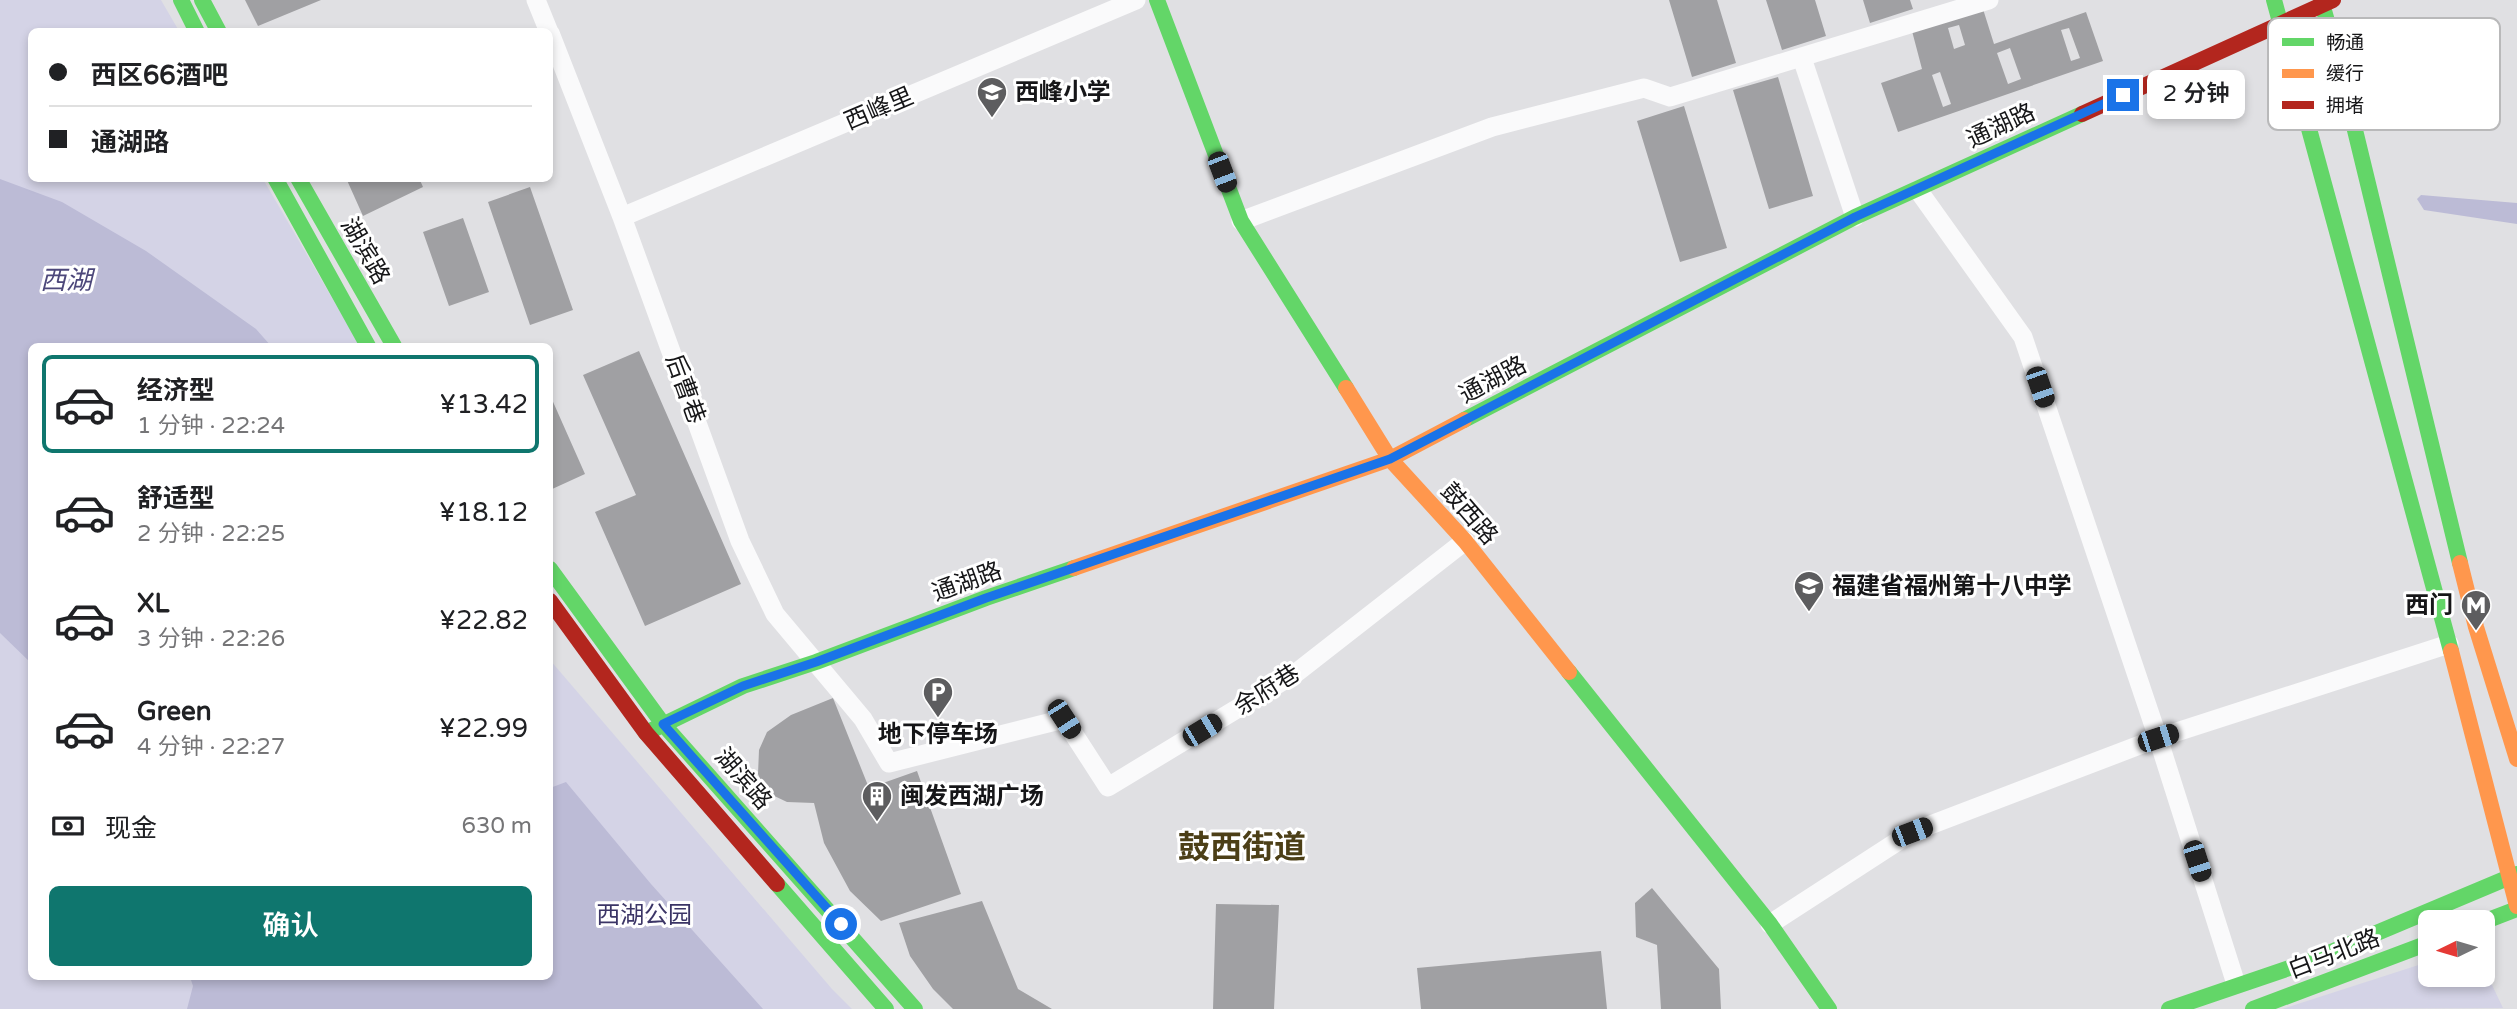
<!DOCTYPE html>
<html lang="zh">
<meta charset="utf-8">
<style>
body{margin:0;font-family:"Varela Round","Noto Sans SC",sans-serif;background:#f2f2f2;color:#202124;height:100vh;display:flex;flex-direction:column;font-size:26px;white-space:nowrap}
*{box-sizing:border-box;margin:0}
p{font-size:23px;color:#757577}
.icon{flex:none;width:38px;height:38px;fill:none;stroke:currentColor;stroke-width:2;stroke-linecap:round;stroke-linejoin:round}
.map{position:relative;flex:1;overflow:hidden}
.drawer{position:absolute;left:28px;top:343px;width:525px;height:637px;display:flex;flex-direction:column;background:#fff;border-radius:10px;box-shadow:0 4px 10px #0003}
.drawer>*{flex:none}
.top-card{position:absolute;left:28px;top:28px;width:525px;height:154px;border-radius:10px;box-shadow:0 4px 10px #0003;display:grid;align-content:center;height:154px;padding:0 21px;background:#fff}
.needle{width:46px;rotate:265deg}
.fabs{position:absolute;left:2418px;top:910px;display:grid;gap:14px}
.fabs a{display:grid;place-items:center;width:77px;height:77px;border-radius:10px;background:#fff;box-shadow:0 4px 10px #0003;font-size:35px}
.end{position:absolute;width:32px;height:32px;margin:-16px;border:9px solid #1a73e8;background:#fff;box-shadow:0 0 0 4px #fff}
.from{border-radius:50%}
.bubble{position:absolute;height:49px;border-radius:10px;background:#fff;box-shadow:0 4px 10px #0003;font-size:23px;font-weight:600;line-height:49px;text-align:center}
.car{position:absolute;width:21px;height:42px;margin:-21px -10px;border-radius:9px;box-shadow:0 0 5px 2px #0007;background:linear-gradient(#222 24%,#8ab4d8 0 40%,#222 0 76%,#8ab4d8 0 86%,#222 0)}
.top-card b{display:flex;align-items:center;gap:24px;height:66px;font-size:26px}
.top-card b+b{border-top:2px solid #e0e0e0}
.top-card i{width:18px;height:18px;background:#202124}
ul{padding:12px 0 0;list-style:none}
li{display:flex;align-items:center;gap:21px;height:98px;margin:0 14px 10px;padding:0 7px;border:4px solid transparent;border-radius:10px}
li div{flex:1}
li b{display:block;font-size:26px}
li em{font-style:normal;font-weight:600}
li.selected{border-color:#0f766e}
li>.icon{width:63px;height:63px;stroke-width:1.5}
.pay{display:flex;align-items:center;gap:18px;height:77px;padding:0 21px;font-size:26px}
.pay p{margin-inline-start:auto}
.cta{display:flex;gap:14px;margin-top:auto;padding:14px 21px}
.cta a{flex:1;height:80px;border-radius:10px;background:#0f766e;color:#fff;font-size:28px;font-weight:600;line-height:80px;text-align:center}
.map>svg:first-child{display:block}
.green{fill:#d4d3e6}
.water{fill:#bcbbd6}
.building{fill:#a0a0a3;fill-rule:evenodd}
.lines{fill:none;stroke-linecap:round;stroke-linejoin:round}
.street{stroke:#fafafb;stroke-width:19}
.fast{stroke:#63d668;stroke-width:16}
.slow{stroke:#ff974d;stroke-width:16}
.jam{stroke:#b3261e;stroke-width:16}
.route{stroke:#1a73e8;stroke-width:9}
.labels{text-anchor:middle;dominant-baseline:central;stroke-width:6;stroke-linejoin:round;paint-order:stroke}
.poi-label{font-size:24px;font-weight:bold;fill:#161618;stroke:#fff;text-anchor:start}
.street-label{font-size:24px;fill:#161618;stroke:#fff}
.park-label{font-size:24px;fill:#3b3566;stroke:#fff}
.water-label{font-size:26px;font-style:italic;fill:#4c477a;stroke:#fff}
.district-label{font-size:32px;font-weight:bold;fill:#4c3f17;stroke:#fff}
.key{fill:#fff;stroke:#b9b9ba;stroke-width:2}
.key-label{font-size:19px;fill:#161618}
</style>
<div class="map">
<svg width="2517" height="1009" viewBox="0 0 2517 1009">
<rect width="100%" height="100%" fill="#e0e0e3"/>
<path class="green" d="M 0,0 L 161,0 L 179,31 L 32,32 L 32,178 L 263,179 L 360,346 L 32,346 L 32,976 L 550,976 L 550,660 L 832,989 L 852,1009 L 0,1009 Z
M 2431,961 L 2431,975 L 2483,975 L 2483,966 L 2503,1008 L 2282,1009 Z"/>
<path class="water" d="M 0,179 L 62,202 L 146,251 L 256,329 L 271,346 L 32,346 L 31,663 L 0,633 Z
M 2421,195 L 2517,203 L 2517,224 L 2424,210 L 2417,199 Z
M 566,782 L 651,884 L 763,1009 L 187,1009 L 193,986 L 190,977 L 550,976 L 550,788 Z"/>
<path class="building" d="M 245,0 L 321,0 L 258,26 Z
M 1669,0 L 1717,0 L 1736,63 L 1692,77 Z
M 1766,0 L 1815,0 L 1826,36 L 1782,50 Z
M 1863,0 L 1910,0 L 1913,9 L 1870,23 Z
M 1983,9 L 1994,44 L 2086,12 L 2103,61 L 1898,132 L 1881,83 L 1922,69 L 1912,31 ZM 1959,25 L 1965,45 L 1954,49 L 1948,28 ZM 2069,28 L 2080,58 L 2071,61 L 2061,30 ZM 2010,48 L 2021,79 L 2008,84 L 1997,53 ZM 1940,72 L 1951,104 L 1943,107 L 1932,75 Z
M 1778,77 L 1813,196 L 1769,209 L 1733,90 Z
M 1684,106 L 1727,248 L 1680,262 L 1637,121 Z
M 346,178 L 419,178 L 423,187 L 363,216 Z
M 530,187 L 573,310 L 530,325 L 488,202 Z
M 463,218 L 489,292 L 449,306 L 423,232 Z
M 639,351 L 741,584 L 645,626 L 595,512 L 636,495 L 583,375 Z
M 550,395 L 585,474 L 550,490 Z
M 833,698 L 869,788 L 917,771 L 961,894 L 881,921 L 850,891 L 824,843 L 814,803 L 787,802 L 766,792 L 758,774 L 759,750 L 767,732 L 791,715 Z
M 1652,888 L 1719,969 L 1721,1009 L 1661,1009 L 1657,945 L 1636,937 L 1635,903 Z
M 982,901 L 1018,989 L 1052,1009 L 953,1009 L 933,989 L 910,956 L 899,923 Z
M 1216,904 L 1279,905 L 1274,1009 L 1213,1009 Z
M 1601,951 L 1607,1009 L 1421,1009 L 1417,968 Z"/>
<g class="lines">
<path class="street" d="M 536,0 L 549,32
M 550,33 L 622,217 L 740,541 L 775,614 L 863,719 L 889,763 L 1064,719 L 1108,787 L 1296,673 L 1465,541
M 1802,58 L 1855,217
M 1918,190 L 2023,337 L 2158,738 L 2236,984
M 622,217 L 1136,0
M 1241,221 L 1492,127 L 1644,88 L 1670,97 L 1989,0
M 1770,924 L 1912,832 L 2158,738 L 2449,644"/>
<path class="fast" d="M 181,0 L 197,32
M 202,0 L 219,32
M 1157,0 L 1241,221 L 1346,388
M 2274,0 L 2451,651
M 2321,0 L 2338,60 L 2460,563
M 275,178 L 368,346
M 298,178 L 394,346
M 1464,420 L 1855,217 L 2082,114
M 550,569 L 663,724 L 915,1009
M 1569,672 L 1770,924 L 1829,1009
M 646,733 L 743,686 L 816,662 L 986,598 L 1074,568
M 777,884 L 886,1009
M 2483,922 L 2517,909
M 2169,1009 L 2310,961 L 2517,874
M 2253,1009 L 2431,942"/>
<path class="slow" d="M 1346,388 L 1390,459 L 1465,541 L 1569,672
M 2460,563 L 2476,627 L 2517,759
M 1074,568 L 1390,459 L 1464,420
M 2451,651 L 2517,906"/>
<path class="jam" d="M 2082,114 L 2333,0
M 550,601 L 646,733 L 777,884"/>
</g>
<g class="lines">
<path class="route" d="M 841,924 L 663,724 L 743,686 L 816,662 L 986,598 L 1390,459 L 1855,217 L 2123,95"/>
</g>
<defs>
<g id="school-pin" transform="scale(1.575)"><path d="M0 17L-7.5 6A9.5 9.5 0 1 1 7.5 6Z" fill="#5d5d5f" stroke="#fff"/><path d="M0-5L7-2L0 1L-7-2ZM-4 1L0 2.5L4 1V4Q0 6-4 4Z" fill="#fff"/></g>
<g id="metro-pin" transform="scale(1.575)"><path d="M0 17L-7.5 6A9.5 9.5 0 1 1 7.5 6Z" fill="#5d5d5f" stroke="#fff"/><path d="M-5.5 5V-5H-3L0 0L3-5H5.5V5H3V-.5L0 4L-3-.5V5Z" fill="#fff"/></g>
<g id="parking-pin" transform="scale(1.575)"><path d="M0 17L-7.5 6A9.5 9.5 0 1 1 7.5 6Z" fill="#5d5d5f" stroke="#fff"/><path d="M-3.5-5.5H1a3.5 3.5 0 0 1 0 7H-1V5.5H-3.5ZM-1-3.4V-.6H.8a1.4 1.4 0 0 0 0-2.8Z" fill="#fff"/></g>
<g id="building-pin" transform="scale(1.575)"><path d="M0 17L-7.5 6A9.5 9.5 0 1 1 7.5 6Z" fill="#5d5d5f" stroke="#fff"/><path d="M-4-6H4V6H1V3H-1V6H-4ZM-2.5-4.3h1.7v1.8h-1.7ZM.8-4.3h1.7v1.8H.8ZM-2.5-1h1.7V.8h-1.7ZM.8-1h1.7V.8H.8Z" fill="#fff"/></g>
</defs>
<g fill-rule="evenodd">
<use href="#school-pin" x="992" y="92"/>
<use href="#school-pin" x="1809" y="586"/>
<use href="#metro-pin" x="2476" y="605"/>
<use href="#parking-pin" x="938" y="692"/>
<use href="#building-pin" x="877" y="796"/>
</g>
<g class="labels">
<g class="poi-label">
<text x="1015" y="92">西峰小学</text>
<text x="1832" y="586">福建省福州第十八中学</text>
<text x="2453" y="605" text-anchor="end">西门</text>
<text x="938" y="734" text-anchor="middle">地下停车场</text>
<text x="900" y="796">闽发西湖广场</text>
</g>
<g class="street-label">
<text transform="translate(879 109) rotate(-23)">西峰里</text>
<text transform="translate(2001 126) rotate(-25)">通湖路</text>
<text transform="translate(365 251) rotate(60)">湖滨路</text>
<text transform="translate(1493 380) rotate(-28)">通湖路</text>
<text transform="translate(685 389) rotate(70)">后曹巷</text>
<text transform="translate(1469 514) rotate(49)">鼓西路</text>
<text transform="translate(967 582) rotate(-20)">通湖路</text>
<text transform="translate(1267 690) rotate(-32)">余府巷</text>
<text transform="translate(743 779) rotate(49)">湖滨路</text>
<text transform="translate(2334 954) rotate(-21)">白马北路</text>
</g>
<g class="park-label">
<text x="644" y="915">西湖公园</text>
</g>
<g class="water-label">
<text x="66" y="280">西湖</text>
</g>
<g class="district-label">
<text x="1242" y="848">鼓西街道</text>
</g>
</g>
<rect x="2268" y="18" width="232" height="112" rx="10" class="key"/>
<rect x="2282" y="38" width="32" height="8" fill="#63d668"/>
<rect x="2282" y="69" width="32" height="9" fill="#ff974d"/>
<rect x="2282" y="101" width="32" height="8" fill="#b3261e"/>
<g class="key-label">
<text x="2326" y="49">畅通</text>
<text x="2326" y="80">缓行</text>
<text x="2326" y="112">拥堵</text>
</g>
</svg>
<div class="fabs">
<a><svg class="needle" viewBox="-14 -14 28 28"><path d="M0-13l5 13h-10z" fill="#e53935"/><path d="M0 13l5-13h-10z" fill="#757577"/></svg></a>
</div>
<i class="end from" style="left:841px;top:924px"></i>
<i class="end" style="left:2123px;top:95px"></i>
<div class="bubble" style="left:2147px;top:70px;width:98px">2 分钟</div>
<i class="car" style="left:1222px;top:172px;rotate:159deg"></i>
<i class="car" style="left:2040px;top:387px;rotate:161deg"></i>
<i class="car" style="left:1064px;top:719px;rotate:147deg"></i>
<i class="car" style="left:1202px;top:730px;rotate:59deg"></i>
<i class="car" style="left:2158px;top:738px;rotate:72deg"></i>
<i class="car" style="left:1912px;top:832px;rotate:69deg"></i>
<i class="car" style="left:2197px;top:861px;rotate:162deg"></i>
<div class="top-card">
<b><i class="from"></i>西区66酒吧</b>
<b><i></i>通湖路</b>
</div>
<section class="drawer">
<ul>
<li class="selected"><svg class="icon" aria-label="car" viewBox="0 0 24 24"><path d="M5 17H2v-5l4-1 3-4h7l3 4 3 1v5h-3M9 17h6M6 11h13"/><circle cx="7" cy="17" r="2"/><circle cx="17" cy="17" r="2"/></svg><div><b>经济型</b><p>1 分钟 · 22:24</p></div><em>¥13.42</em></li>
<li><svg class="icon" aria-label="car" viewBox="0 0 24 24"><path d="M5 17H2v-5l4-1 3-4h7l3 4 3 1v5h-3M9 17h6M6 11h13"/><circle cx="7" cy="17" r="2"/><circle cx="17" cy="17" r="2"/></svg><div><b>舒适型</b><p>2 分钟 · 22:25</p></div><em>¥18.12</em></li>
<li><svg class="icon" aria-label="car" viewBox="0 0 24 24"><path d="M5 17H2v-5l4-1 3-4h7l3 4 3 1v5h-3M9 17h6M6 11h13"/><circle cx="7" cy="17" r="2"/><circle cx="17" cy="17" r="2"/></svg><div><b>XL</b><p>3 分钟 · 22:26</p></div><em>¥22.82</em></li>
<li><svg class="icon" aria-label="car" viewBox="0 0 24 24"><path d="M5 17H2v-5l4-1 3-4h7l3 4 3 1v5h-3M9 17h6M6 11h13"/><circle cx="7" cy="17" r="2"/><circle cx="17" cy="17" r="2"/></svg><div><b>Green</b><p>4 分钟 · 22:27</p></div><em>¥22.99</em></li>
</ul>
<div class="pay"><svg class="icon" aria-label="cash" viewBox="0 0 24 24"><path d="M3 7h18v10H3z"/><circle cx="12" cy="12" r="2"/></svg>现金<p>630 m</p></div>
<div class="cta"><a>确认</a></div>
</section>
</div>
